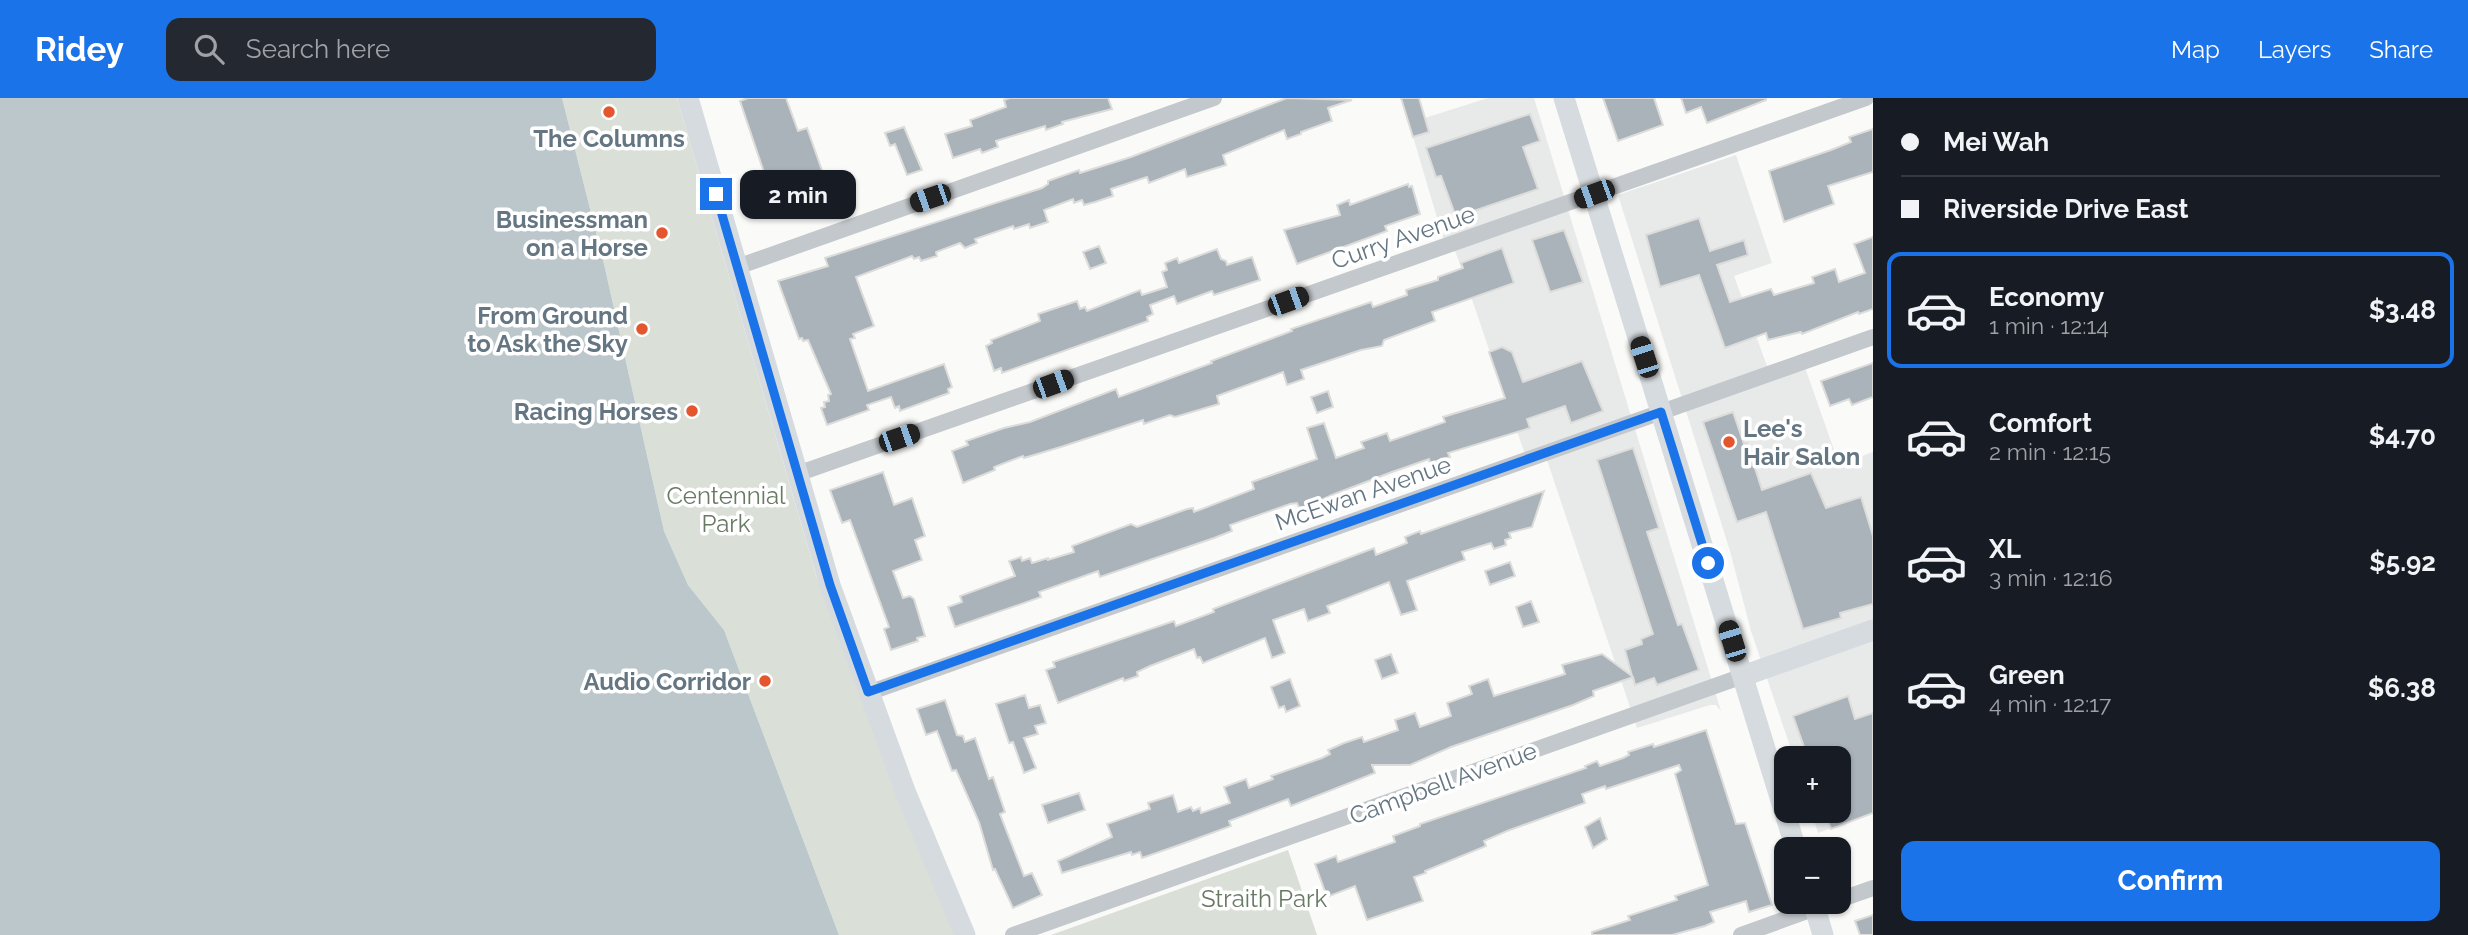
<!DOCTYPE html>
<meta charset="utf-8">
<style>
body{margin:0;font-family:Raleway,sans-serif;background:#242831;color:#f1f3f6;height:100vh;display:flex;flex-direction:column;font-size:26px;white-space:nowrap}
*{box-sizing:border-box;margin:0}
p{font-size:23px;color:#9ea1a6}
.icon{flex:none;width:38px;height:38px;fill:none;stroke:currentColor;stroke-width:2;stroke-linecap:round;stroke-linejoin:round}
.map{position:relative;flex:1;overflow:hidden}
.panel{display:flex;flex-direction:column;background:#171b24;width:595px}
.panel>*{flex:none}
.top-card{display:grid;align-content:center;height:154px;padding:0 28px;background:#171b24}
.tools{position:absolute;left:1774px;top:648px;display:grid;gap:14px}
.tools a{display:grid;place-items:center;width:77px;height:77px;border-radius:14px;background:#171b24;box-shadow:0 2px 5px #0004;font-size:35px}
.end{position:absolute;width:32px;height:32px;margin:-16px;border:9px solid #1a73e8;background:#fff;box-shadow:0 0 0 4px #fff}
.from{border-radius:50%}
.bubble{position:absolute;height:49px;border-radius:14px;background:#171b24;box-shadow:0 2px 5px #0004;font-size:23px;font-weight:700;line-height:49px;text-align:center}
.car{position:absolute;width:21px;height:42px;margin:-21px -10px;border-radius:9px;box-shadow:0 0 5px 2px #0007;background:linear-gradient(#222 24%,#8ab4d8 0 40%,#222 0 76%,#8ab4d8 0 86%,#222 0)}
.top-card b{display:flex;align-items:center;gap:24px;height:66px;font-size:26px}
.top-card b+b{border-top:2px solid #363941}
.top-card i{width:18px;height:18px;background:#f1f3f6}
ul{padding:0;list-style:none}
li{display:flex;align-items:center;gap:21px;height:116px;margin:0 14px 10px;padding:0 14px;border:4px solid transparent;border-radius:14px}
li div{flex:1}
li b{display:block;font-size:26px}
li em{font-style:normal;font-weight:700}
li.active{border-color:#1a73e8}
li>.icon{width:63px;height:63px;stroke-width:1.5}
.primary-button{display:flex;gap:14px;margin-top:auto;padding:14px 28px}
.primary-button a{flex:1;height:80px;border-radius:14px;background:#1a73e8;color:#fff;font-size:28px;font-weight:700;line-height:80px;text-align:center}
header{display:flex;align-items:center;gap:42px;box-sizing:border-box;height:98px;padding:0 35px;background:#1a73e8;color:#fff}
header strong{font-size:33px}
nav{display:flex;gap:38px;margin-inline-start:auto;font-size:24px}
.search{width:490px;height:63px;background:#242831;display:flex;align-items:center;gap:18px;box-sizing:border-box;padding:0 24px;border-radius:14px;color:#9ea1a6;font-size:26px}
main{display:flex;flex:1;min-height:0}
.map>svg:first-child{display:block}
.built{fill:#e8e9e9}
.green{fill:#dadfd7}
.water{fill:#bbc7cb}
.building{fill:#aab3b9;stroke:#dcdcda;stroke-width:2}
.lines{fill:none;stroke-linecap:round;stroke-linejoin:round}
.street{stroke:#c3c8cc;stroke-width:16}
.secondary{stroke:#d6dbdf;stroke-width:21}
.route{stroke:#1a73e8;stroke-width:9}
.poi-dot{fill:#e4572e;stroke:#fff;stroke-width:2.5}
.labels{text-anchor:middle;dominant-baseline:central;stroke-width:7;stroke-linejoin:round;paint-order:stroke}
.poi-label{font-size:24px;font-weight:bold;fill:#657683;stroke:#fff;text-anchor:end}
.street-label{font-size:24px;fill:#657683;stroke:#fff}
.park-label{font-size:24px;fill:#687a64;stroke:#fff}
</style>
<header>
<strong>Ridey</strong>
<div class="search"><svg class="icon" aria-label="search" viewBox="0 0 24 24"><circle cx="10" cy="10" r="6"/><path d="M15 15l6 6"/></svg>Search here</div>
<nav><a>Map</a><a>Layers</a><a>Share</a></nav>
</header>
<main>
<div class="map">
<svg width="1873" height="837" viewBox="0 0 1873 837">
<rect width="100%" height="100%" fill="#fafaf8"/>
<path class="built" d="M 1488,0 L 1534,0 L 1721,613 L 1716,607 L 1710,607 L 1637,630 L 1547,362 L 1529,368 L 1456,155 L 1443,140 L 1409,25 Z
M 1736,57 L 1772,165 L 1734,178 L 1767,268 L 1801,258 L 1839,366 L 1873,354 L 1873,715 L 1818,735 L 1811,712 L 1839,712 L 1839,660 L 1794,660 L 1751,533 L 1730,453 L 1618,97 Z"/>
<path class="green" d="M 562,0 L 677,0 L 816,477 L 893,690 L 955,837 L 839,837 L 724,532 L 688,487 L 664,433 L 604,166 Z
M 1288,752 L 1317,837 L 1051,837 Z"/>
<path class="water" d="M 0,0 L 562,0 L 604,166 L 664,433 L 688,487 L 724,532 L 839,837 L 0,837 Z"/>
<path class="building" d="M 748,0 L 786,0 L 798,33 L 807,30 L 830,95 L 777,113 L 740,3 Z
M 1010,0 L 1108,0 L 1112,11 L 1062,24 L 1063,26 L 1046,32 L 1045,28 L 996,43 L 998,49 L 982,55 L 980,51 L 953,60 L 945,36 L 972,28 L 970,22 L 1006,9 L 1004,2 Z
M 1287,0 L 1352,2 L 1328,10 L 1332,23 L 1301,34 L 1301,36 L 1287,41 L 1284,32 L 1223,57 L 1226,67 L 1187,79 L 1185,71 L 1149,85 L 1147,79 L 1111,91 L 1113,98 L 1095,104 L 1084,107 L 1082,102 L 1074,105 L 1073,101 L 1044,112 L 1048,124 L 1030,130 L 1029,126 L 1014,131 L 1013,128 L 975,141 L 977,145 L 965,150 L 960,145 L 936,154 L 937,158 L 921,163 L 919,159 L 914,161 L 912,158 L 856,179 L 874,228 L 853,236 L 855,240 L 850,241 L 868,293 L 944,266 L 952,289 L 948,291 L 949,295 L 900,313 L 899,308 L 895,310 L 891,299 L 867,307 L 869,312 L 827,327 L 821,310 L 825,309 L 824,304 L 829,303 L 828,297 L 831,296 L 808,242 L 803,243 L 802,240 L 799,241 L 778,183 L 828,168 L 825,160 L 1042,90 L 1048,86 L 1048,83 L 1079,72 L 1080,75 L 1131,59 Z
M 1401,0 L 1419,0 L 1429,34 L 1413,39 Z
M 1603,0 L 1654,0 L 1663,27 L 1618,43 Z
M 1681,0 L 1766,0 L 1766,2 L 1707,25 L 1701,9 L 1686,15 Z
M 1530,16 L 1540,43 L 1523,49 L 1538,91 L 1456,119 L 1441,78 L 1436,79 L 1426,50 Z
M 904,29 L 922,72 L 907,77 L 895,46 L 890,48 L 885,35 Z
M 1873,31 L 1873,74 L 1828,88 L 1834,106 L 1784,124 L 1769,73 L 1831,52 L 1851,44 L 1849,39 Z
M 1408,86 L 1409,89 L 1412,88 L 1420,116 L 1385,128 L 1387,133 L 1297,166 L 1284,132 L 1340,117 L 1337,107 L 1349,102 L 1350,107 Z
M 1699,120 L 1710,153 L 1744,142 L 1748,157 L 1717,167 L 1730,204 L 1771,191 L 1774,197 L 1814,185 L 1812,179 L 1835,171 L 1839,184 L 1865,175 L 1854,146 L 1873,139 L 1873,211 L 1859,216 L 1858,214 L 1802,236 L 1801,234 L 1768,242 L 1766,235 L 1725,250 L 1699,177 L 1660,189 L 1646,137 Z
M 1564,132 L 1583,184 L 1550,194 L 1532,142 Z
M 1099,148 L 1106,165 L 1090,171 L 1083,154 Z
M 1502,150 L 1514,185 L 1432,214 L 1435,223 L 1384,242 L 1382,248 L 1361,252 L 1301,272 L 1304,281 L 1287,287 L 1283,274 L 1217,298 L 1219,306 L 1175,319 L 1170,317 L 1144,326 L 1143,322 L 1064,348 L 1024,360 L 1023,358 L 994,369 L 995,372 L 963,385 L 952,353 L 968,347 L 966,343 L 1004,330 L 1030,324 L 1116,291 L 1119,299 L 1212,265 L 1211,263 L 1292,233 L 1291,231 L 1371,204 L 1373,209 L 1407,197 L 1406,192 L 1438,182 L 1438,179 L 1463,170 L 1461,165 Z
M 1217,151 L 1221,161 L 1226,163 L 1227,167 L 1252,159 L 1260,182 L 1214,197 L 1212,193 L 1177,206 L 1174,198 L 1150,207 L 1153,216 L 1147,219 L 1148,223 L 1002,275 L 1001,270 L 994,273 L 986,248 L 992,245 L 991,242 L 1040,223 L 1038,216 L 1077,203 L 1080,211 L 1085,209 L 1087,213 L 1140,192 L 1142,197 L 1167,189 L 1162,174 L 1167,172 L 1165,165 L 1177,160 L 1179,165 Z
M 1502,249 L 1512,254 L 1523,284 L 1582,263 L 1603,313 L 1571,325 L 1565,308 L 1527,321 L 1530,330 L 1448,355 L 1450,359 L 1430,365 L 1429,361 L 1392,374 L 1332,397 L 1300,412 L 1297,405 L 1290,406 L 1230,427 L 1232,433 L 1214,440 L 1100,479 L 1098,473 L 1039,494 L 1041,499 L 955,529 L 948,509 L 962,504 L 960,498 L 1015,478 L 1009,463 L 1021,459 L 1022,463 L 1030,460 L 1032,465 L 1048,460 L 1048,462 L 1074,454 L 1072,448 L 1131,426 L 1137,429 L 1187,411 L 1193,410 L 1194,414 L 1254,391 L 1252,384 L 1317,361 L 1307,330 L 1324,325 L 1336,360 L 1364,350 L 1361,344 L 1387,335 L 1390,343 L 1445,324 L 1443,319 L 1505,300 L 1489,254 Z
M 1873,265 L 1873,299 L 1852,307 L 1849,301 L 1830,308 L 1821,283 Z
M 1328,293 L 1333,309 L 1317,315 L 1311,299 Z
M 1733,314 L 1744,346 L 1747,345 L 1762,392 L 1811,375 L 1826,410 L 1861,399 L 1873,438 L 1873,506 L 1840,515 L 1841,520 L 1803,531 L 1766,414 L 1737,424 L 1703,324 Z
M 1633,350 L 1659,430 L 1647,434 L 1678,527 L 1682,526 L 1699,572 L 1657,587 L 1654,580 L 1635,587 L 1633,579 L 1593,593 L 1594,598 L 1573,607 L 1451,649 L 1410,667 L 1372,667 L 1375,675 L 1291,708 L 1288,701 L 1229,723 L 1231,728 L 1182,746 L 1142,760 L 1140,754 L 1132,757 L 1131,754 L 1062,775 L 1058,763 L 1112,739 L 1107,726 L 1150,711 L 1148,705 L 1173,697 L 1178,714 L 1191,709 L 1193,713 L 1200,710 L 1201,715 L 1230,705 L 1224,689 L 1246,681 L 1249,690 L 1273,681 L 1271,678 L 1322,660 L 1330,656 L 1328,652 L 1344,645 L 1362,639 L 1364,644 L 1398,632 L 1395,622 L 1415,615 L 1420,629 L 1451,618 L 1447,605 L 1472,596 L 1469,588 L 1488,581 L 1494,598 L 1565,576 L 1562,567 L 1602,556 L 1632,578 L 1625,552 L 1642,546 L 1641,541 L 1653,536 L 1597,362 Z
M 883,374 L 894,407 L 912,400 L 925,438 L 915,442 L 922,462 L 893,473 L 903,500 L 910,498 L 914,501 L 925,538 L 917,540 L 918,543 L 891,552 L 884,531 L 889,529 L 850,422 L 842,425 L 830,392 Z
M 1544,393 L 1532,429 L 1509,435 L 1511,440 L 1505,442 L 1506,447 L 1494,451 L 1491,445 L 1462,454 L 1465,462 L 1407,483 L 1417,512 L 1401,517 L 1389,484 L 1327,508 L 1330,515 L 1308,523 L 1304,511 L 1273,522 L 1285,555 L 1272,560 L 1265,540 L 1203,565 L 1200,559 L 1197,560 L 1194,551 L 1150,568 L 1137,574 L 1138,578 L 1124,583 L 1123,580 L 1058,605 L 1046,572 L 1055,569 L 1053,564 L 1174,523 L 1176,528 L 1214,514 L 1213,511 L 1353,458 L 1374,450 L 1376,457 L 1407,445 L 1405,439 L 1420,433 L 1421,436 Z
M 1510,464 L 1515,478 L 1490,487 L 1485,473 Z
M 1531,503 L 1539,524 L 1523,529 L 1516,509 Z
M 1391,556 L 1398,575 L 1382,581 L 1375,562 Z
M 1290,581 L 1300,608 L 1286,614 L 1284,608 L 1279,610 L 1271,589 Z
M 1025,597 L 1029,610 L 1040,607 L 1046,625 L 1035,628 L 1038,636 L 1024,640 L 1036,670 L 1024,675 L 1013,644 L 1009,645 L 996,606 Z
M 1848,598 L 1855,621 L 1873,615 L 1873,715 L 1831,731 L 1824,712 L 1839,712 L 1839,660 L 1808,660 L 1793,618 Z
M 945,602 L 957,637 L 963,638 L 965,644 L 975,640 L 989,681 L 993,679 L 1005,714 L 1000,716 L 1024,778 L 1032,775 L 1042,797 L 1013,810 L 995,771 L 993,772 L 979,724 L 956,672 L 952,673 L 937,633 L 926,637 L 917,611 Z
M 1706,632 L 1736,726 L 1745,725 L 1772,807 L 1749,814 L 1746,803 L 1710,814 L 1714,824 L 1705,828 L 1672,837 L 1592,837 L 1592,834 L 1630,822 L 1628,818 L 1677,802 L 1675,798 L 1708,787 L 1675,676 L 1681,672 L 1679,667 L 1606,691 L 1605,688 L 1582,696 L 1585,705 L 1507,733 L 1484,743 L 1486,748 L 1425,773 L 1426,775 L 1414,779 L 1423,803 L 1367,822 L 1355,788 L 1327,799 L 1315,766 L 1336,758 L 1338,764 L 1395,744 L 1393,738 L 1420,728 L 1420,726 L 1586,670 L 1585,668 L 1597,663 L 1600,668 L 1623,660 L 1629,657 L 1628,654 L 1653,646 L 1654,649 Z
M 1079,695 L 1085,712 L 1048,725 L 1042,707 Z
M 1600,720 L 1607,741 L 1593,750 L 1585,729 Z
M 1873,817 L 1873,837 L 1860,837 L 1855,823 Z"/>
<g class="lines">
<path class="street" d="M 737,169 L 1214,0
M 797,376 L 1866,0
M 868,595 L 1873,239
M 1839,802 L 1873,790
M 1013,837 L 1743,578
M 1741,837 L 1835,803"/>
<path class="secondary" d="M 688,0 L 830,487 L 905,693 L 965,837
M 1564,0 L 1796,751
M 1743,578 L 1873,532
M 1813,803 L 1823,837"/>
</g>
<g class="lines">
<path class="route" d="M 716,96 L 830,487 L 868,594 L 1661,314 L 1708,465"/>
</g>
<g class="poi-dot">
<circle cx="609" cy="14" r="7"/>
<circle cx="662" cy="135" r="7"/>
<circle cx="642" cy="231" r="7"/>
<circle cx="692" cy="313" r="7"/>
<circle cx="1729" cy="344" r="7"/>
<circle cx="765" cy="583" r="7"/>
</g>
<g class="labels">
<g class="poi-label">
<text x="609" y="40" text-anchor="middle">The Columns</text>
<text x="648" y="121">Businessman<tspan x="648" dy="28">on a Horse</tspan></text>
<text x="628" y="217">From Ground<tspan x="628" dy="28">to Ask the Sky</tspan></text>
<text x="678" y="313">Racing Horses</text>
<text x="1743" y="330" text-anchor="start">Lee's<tspan x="1743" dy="28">Hair Salon</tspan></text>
<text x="751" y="583">Audio Corridor</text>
</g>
<g class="street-label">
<text transform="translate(1403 139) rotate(-19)">Curry Avenue</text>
<text transform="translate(1363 395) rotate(-19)">McEwan Avenue</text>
<text transform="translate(1443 685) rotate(-20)">Campbell Avenue</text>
</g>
<g class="park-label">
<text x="726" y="397">Centennial<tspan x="726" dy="28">Park</tspan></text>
<text x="1264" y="800">Straith Park</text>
</g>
</g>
</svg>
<div class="tools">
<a>+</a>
<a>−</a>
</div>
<i class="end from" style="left:1708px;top:465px"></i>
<i class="end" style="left:716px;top:96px"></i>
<div class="bubble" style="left:740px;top:72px;width:116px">2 min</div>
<i class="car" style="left:1594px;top:96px;rotate:250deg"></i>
<i class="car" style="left:930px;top:100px;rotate:251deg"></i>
<i class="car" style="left:1288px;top:203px;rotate:70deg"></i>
<i class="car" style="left:1644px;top:259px;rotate:342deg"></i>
<i class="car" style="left:1053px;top:286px;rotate:70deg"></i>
<i class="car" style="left:899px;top:340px;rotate:71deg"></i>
<i class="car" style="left:1732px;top:543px;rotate:343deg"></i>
</div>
<section class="panel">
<div class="top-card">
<b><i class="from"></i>Mei Wah</b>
<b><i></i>Riverside Drive East</b>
</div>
<ul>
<li class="active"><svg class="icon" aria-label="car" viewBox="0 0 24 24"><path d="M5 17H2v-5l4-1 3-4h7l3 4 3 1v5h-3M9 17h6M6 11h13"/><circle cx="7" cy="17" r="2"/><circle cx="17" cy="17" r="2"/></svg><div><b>Economy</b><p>1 min · 12:14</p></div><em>$3.48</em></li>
<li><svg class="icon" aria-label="car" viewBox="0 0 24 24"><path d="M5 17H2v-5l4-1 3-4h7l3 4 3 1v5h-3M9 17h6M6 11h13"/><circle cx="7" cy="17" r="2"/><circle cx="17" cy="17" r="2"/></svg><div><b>Comfort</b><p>2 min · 12:15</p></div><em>$4.70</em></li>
<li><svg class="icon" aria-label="car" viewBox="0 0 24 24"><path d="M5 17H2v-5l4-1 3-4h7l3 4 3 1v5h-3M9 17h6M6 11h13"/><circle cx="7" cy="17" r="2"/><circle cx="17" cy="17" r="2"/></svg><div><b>XL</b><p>3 min · 12:16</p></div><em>$5.92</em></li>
<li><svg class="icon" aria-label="car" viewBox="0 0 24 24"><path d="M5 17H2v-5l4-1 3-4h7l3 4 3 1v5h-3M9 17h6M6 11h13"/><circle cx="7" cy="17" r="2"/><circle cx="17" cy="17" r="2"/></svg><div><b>Green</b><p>4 min · 12:17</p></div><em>$6.38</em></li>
</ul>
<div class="primary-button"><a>Confirm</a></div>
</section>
</main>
